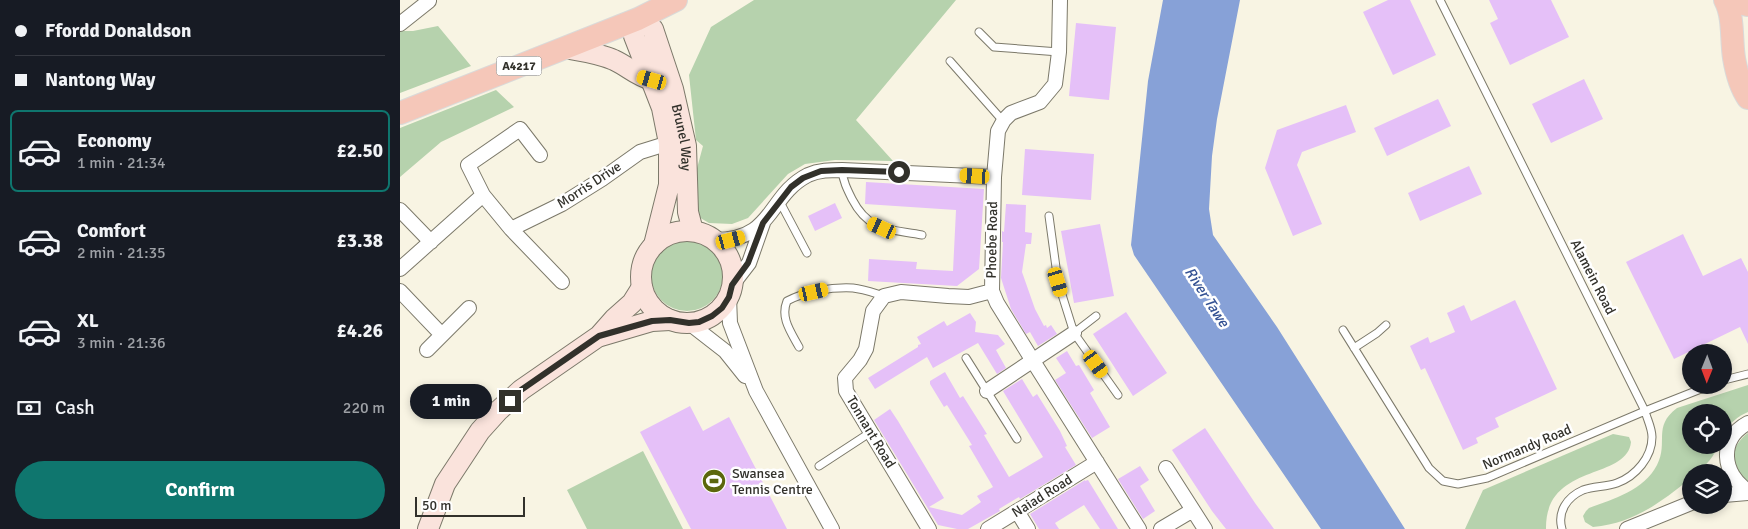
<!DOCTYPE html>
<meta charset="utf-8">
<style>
body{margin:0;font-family:Signika,sans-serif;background:#20242c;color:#f1f3f6;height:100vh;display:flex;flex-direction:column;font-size:19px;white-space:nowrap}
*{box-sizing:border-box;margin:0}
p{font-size:16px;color:#9ea1a6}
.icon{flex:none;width:28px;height:28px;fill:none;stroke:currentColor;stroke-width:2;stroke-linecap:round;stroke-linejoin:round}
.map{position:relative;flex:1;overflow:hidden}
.side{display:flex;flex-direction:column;background:#171b24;width:400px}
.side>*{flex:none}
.top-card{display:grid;align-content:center;height:110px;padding:0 15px;background:#171b24}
.needle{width:32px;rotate:181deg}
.buttons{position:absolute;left:1282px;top:344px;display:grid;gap:10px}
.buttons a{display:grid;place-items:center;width:50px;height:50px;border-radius:50%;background:#171b24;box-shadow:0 2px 8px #0003;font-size:25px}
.scale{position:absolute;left:15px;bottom:12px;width:110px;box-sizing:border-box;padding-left:5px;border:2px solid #32312b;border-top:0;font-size:14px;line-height:18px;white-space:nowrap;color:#32312b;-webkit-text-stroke:4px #fff;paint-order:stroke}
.end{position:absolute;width:22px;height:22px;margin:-11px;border:6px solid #32312b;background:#fff;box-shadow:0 0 0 2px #fff}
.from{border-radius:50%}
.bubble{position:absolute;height:35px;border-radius:18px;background:#171b24;box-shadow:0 2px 8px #0003;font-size:16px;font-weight:700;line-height:35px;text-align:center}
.car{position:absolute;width:15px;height:30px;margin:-15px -8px;border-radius:6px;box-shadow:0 0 4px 1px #0007;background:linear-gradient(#f5c518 24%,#345 0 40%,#f5c518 0 76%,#345 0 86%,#f5c518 0)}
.top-card b{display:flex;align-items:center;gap:18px;height:48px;font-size:19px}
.top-card b+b{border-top:1px solid #363941}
.top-card i{width:12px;height:12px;background:#f1f3f6}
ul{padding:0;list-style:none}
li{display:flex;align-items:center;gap:15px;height:82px;margin:0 10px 8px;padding:0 5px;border:2px solid transparent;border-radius:8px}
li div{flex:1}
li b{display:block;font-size:19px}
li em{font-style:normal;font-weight:700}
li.current{border-color:#0f766e}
li>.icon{width:45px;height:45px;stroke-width:1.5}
.pay{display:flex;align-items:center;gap:12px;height:55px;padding:0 15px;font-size:19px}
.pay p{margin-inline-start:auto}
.cta{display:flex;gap:10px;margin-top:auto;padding:10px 15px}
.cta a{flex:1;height:58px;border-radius:30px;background:#0f766e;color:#fff;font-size:20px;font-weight:700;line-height:58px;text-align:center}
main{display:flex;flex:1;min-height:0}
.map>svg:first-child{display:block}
.green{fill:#b6d2ad}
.water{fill:#87a1d7}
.building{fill:#e5c0f8}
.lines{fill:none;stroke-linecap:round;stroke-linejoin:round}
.lane-casing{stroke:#7c796a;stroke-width:9}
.street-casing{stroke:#7c796a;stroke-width:16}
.secondary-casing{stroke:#7c796a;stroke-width:22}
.primary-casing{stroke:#dadad9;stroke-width:24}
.lane{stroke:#fff;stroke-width:7}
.street{stroke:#fff;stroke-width:14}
.secondary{stroke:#fae3dc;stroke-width:20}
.primary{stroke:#f5c7b9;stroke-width:22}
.route{stroke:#32312b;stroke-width:6}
.labels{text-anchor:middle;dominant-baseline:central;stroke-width:5;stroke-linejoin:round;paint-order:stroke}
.shield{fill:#fff;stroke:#706f6b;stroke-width:1}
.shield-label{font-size:12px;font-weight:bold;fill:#32312b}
.street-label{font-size:14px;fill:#32312b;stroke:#fff}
.poi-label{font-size:14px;fill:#32312b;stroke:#fff;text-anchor:start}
.water-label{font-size:15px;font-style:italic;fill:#335193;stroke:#fff}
</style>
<main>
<section class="side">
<div class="top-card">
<b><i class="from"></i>Ffordd Donaldson</b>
<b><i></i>Nantong Way</b>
</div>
<ul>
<li class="current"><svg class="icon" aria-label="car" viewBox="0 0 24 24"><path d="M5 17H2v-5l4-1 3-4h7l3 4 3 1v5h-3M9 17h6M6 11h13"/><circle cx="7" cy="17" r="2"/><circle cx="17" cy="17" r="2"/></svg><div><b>Economy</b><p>1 min · 21:34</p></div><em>£2.50</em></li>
<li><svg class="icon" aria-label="car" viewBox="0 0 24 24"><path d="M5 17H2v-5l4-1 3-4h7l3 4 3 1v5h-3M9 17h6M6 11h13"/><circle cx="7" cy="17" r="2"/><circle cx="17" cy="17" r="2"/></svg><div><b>Comfort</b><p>2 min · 21:35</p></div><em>£3.38</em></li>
<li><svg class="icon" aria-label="car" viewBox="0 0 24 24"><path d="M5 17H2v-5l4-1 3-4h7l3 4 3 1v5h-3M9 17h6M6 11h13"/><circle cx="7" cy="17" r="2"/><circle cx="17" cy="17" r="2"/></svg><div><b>XL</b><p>3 min · 21:36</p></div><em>£4.26</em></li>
</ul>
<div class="pay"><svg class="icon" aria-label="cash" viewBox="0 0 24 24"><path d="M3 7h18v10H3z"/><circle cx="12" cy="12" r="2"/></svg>Cash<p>220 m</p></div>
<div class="cta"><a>Confirm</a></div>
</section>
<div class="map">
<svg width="1348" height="529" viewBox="0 0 1348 529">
<rect width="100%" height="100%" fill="#f8f4e3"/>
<path class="green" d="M 354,0 L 556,0 L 456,120 L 493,161 L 435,160 L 405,164 L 388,174 L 348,218 L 332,224 L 309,223 L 297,216 L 296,172 L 303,146 L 296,140 L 289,75 L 311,27 Z
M 38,26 L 71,66 L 0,93 L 0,31 L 13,31 Z
M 96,90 L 114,107 L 41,142 L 0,177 L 0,128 Z
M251 275a36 36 0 1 1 72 0a36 36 0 1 1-72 0Z
M 1348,385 L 1348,412 C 1338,416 1330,423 1324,432 L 1324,412 L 1291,412 L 1291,445 L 1318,445 C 1314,457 1307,464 1298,472 L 1291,472 L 1291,478 C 1260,503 1234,523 1193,527 L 1185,522 L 1183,516 L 1186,511 L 1189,508 C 1214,499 1244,490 1257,465 C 1269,442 1252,427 1277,408 Z
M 1348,433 L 1348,486 C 1344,480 1337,473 1334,465 C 1329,454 1339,439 1348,433 Z
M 1213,434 L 1229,437 L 1231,442 C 1227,481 1145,462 1146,529 L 1065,529 L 1083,490 Z
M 243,451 L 283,529 L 187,529 L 167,490 Z"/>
<path class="water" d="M 763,0 L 840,0 L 817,119 L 812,156 L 809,209 L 813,235 L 877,327 L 1005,529 L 921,529 L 734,255 L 731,245 L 748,81 Z"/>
<path class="building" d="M 988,0 L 1010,0 L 1036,55 L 993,75 L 963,12 Z
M 1089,0 L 1151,0 L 1169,37 L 1110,65 L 1090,23 L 1098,19 Z
M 676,23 L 716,27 L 709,100 L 669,96 Z
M 1184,79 L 1203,119 L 1151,143 L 1132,104 Z
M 1038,99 L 1051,126 L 987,156 L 974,128 Z
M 946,105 L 956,132 L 902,152 L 897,165 L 922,224 L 893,236 L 865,168 L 877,130 Z
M 625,149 L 694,154 L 691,200 L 622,195 Z
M 1069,166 L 1082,194 L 1020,221 L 1008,193 Z
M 466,182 L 584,189 L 579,269 L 557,286 L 468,281 L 469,259 L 517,262 L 516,269 L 553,271 L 556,210 L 465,204 Z
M 435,203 L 442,218 L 415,231 L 408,216 Z
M 606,204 L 626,205 L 625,232 L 632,233 L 631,244 L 626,244 L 622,272 L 635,309 L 644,326 L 646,325 L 647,328 L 651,325 L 657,334 L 638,346 L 630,332 L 626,334 L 611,309 L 601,278 L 603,242 L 602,242 L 602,231 L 604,232 Z
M 700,224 L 714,296 L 674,303 L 661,231 Z
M 1283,234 L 1303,276 L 1341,258 L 1348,272 L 1348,344 L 1340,327 L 1274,359 L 1226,262 Z
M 1115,300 L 1157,389 L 1095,418 L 1099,427 L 1076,438 L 1078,443 L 1063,450 L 1025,368 L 1021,370 L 1010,346 L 1028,337 L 1030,343 L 1055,332 L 1047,313 L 1064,305 L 1071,321 Z
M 726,312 L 767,373 L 733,396 L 693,334 Z
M 570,313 L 576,322 L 575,332 L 598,335 L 605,344 L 596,350 L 606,368 L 597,374 L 578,343 L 533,368 L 527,357 L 475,389 L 468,378 L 518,347 L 518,345 L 521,344 L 517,337 L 544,321 L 547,326 Z
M 667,351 L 676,366 L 679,365 L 694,390 L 690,393 L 710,427 L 692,438 L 655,380 L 666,373 L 656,358 Z
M 545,372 L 560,398 L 563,396 L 587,434 L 584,435 L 609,477 L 643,457 L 603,391 L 622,379 L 633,397 L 637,394 L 660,431 L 667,446 L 665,447 L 676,465 L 620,499 L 619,497 L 599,509 L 600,511 L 568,529 L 557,529 L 538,525 L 474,420 L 490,409 L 498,421 L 544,498 L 529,507 L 562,515 L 581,502 L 577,496 L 593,487 L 569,446 L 572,445 L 547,405 L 544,407 L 530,384 L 530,381 Z
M 290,406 L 303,431 L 329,417 L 387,529 L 291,529 L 240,432 Z
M 805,428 L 855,503 L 874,529 L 826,529 L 812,511 L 772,450 Z
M 740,466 L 749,480 L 740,486 L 755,511 L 743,519 L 718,479 Z
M 685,480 L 685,481 L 688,480 L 718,529 L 700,529 L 684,505 L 655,523 L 659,529 L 639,529 L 630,514 Z"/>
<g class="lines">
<g class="lane-casing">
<path id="lane" d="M 1040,0 L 1245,411 C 1247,419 1252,428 1252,437 C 1252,457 1236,476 1217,483 C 1206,487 1194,486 1183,490 C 1167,497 1157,512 1162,529
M 579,32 L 594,47 L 659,52
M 550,61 L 603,121
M 442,170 C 443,181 447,189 452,199 C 469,232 490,229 522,235
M 380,202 L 407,253
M 649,216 L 658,282 L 674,333 L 718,395
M 943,330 L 1029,468 L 1043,481 L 1058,484 L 1087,478 L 1245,411 L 1311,385
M 674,333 L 696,316
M 399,347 C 391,332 380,318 387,301 C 406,291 431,287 453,288 C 463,289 474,293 484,296
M 954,348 L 977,333 L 986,325
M 566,358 L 617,439
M 1324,380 L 1348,374
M 419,466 L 471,432"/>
</g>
<g class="street-casing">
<path id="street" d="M 660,0 L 659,52 L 655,84 L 640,102 L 611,113 L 604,120 L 598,131 L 594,177 L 592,291 L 597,303 L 633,361 L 739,529
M 0,24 L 29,1
M 83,195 L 68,165 L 120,129 L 140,155
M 0,210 L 31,242
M 111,229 L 162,282
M 315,240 C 375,240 367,196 408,175 C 419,170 430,170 442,170 L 594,177
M 0,269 L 83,195 L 111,229 L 162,204 L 202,179 L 240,152 L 269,143
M 332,285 L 349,263 L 363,223
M 0,291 L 42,335
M 329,297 L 330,323 L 356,391 L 432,529
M 289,323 L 325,351 L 345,376
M 27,350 L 69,308
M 587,391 L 674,333
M 1348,423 C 1318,439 1322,474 1348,491
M 766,468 L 805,529
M 1324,495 L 1348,493
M 617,511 L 628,529
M 529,529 L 446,391 L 445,378 L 460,360 L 466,349 L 473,311 L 484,296 L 501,292 L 548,296 L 569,297 L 592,291
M 588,529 L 697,462
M 761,529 L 793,510
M 1227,529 L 1291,503"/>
</g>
<g class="secondary-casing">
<g id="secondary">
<path d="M 164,48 C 181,51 198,53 214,60 C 229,67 235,75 252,80"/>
<circle cx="287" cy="277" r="46"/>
<path id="s1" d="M 254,245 L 269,185 L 269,143 L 262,108 L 234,36 L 238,19 L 253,29 L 273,89 L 286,146 L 288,212 L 293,231"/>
<path d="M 201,336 L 252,321 L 270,320"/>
<path d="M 28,529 L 45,484 L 80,431 L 98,411 L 121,390 L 199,336 L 214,319 L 232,303 L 242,287"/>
</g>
</g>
<g class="primary-casing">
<path id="primary" d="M 1325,0 C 1334,17 1331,39 1334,58 C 1336,70 1341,88 1348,98
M 1339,0 L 1344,4 L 1348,5
M 0,113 L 238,19 L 276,0"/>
</g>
<use href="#lane" class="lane"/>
<use href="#street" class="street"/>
<use href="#secondary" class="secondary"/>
<use href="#primary" class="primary"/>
</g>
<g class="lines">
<path class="route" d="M 110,401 L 121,390 L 199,336 L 252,321 L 270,320 L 289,323 L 299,322 L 312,316 L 322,308 L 329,297 L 332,285 L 348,263 L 363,223 L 391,187 L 403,178 L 421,171 L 442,170 L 499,172"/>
</g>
<defs>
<g id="stadium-disc" transform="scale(1.25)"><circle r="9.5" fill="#5c670c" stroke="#fff"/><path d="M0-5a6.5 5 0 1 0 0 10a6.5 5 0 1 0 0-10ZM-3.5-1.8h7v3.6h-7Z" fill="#fff"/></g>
</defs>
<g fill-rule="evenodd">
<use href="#stadium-disc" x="314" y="481"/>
</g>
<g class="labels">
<rect class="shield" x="96.5" y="56.5" width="45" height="19" rx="4"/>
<g class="shield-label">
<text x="119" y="66">A4217</text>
</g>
<g class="street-label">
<text stroke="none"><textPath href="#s1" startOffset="365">Brunel Way</textPath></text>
<text transform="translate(189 185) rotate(-33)">Morris Drive</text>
<text transform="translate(592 240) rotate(-89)">Phoebe Road</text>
<text transform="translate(1193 277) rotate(63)">Alamein Road</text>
<text transform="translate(471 432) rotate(59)">Tonnant Road</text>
<text transform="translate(1127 447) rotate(-23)">Normandy Road</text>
<text transform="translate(642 496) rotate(-32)">Naiad Road</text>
</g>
<g class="poi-label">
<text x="332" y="473">Swansea<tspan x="332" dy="16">Tennis Centre</tspan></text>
</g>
<g class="water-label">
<text transform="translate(807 297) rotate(57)">River Tawe</text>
</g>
</g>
</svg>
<div class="buttons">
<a><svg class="needle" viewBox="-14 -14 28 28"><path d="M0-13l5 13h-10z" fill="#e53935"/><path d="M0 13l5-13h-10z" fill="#9ea1a6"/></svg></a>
<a><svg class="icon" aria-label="locate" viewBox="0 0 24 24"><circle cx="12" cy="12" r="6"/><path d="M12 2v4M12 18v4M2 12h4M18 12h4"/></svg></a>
<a><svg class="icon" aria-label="layers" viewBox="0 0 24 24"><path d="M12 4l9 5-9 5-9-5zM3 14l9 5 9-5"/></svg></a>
</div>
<div class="scale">50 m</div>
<i class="end from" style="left:499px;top:172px"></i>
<i class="end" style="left:110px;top:401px"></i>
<div class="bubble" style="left:10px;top:384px;width:82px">1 min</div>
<i class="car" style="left:252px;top:80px;rotate:286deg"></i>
<i class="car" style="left:575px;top:176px;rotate:273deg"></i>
<i class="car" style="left:482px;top:228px;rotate:295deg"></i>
<i class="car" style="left:331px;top:240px;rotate:75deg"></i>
<i class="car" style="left:658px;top:282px;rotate:163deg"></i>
<i class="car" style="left:414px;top:292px;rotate:77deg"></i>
<i class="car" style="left:696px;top:364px;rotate:144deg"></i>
</div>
</main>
